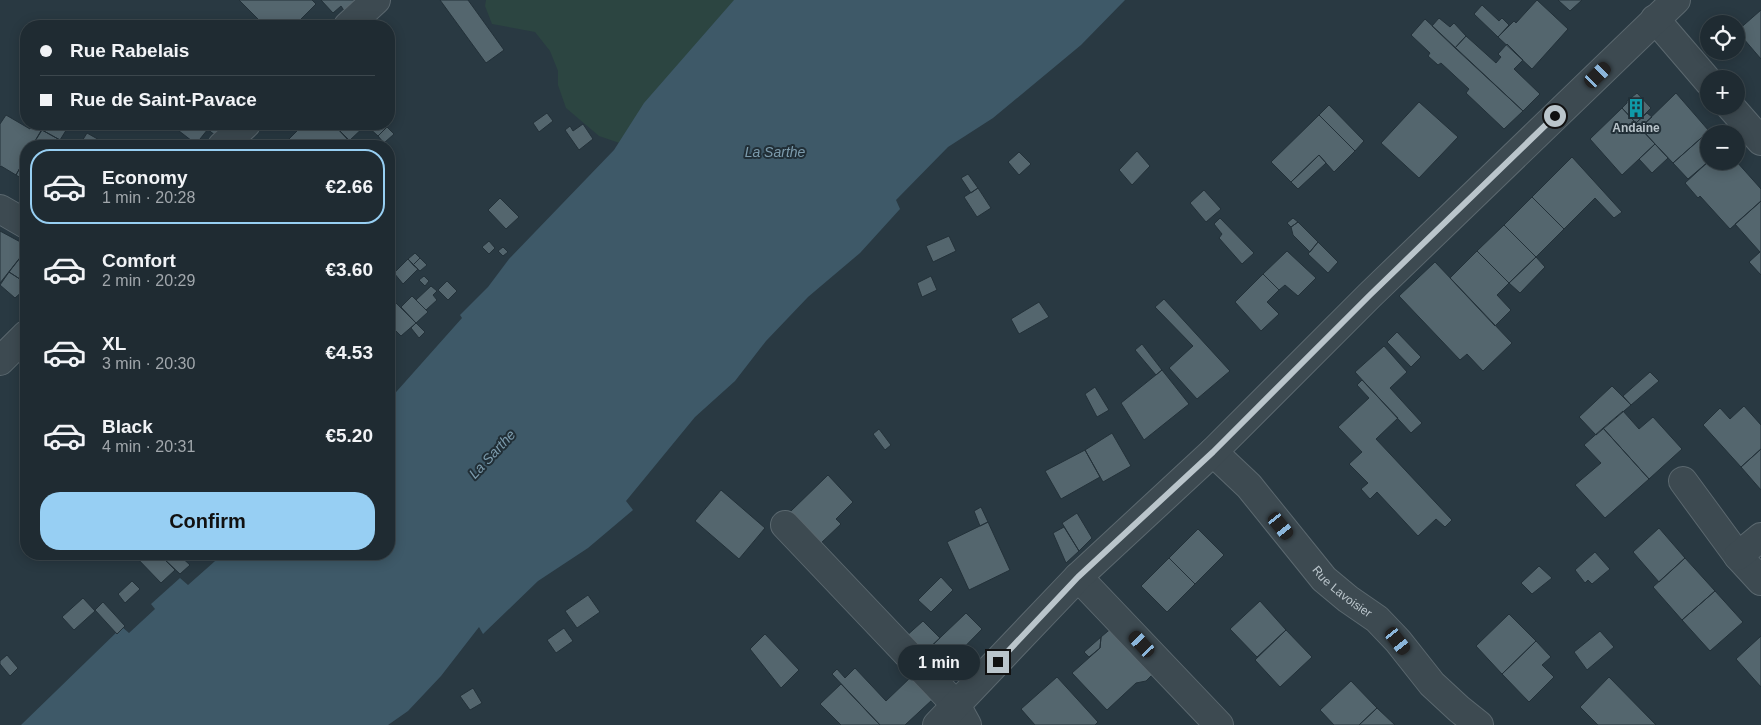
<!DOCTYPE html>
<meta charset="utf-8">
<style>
body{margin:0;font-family:Arial,sans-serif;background:#2c373e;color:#f1f3f6;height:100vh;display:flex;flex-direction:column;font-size:19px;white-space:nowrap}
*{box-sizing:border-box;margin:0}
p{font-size:16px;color:#a1a7ac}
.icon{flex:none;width:28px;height:28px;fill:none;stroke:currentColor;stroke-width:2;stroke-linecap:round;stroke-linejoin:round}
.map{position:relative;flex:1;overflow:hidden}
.details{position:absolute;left:20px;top:140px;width:375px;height:420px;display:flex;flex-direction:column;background:#1f2b32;border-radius:20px;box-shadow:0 2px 12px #0003,0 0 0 1px #3c474d}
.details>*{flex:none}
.guide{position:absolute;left:20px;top:20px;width:375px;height:110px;border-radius:20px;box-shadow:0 2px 12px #0003,0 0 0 1px #3c474d;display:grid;align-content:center;height:110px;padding:0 20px;background:#1f2b32}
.fabs{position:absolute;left:1700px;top:15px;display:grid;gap:10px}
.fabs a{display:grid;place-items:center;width:45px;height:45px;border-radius:50%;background:#1f2b32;box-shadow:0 2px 12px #0003,0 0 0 1px #3c474d;font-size:25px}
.end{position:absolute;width:22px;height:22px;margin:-11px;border:6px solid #bac5cb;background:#111;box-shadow:0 0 0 2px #111}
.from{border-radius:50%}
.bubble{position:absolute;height:35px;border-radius:18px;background:#1f2b32;box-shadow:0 2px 12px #0003,0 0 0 1px #3c474d;font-size:16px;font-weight:700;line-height:35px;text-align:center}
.car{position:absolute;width:15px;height:30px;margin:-15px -8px;border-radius:6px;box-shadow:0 0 4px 1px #0007;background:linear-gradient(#222 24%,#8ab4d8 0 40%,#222 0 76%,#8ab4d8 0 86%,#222 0)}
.guide b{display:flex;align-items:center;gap:18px;height:48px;font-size:19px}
.guide b+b{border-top:1px solid #3c474d}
.guide i{width:12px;height:12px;background:#f1f3f6}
ul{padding:9px 0 0;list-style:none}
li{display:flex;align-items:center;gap:15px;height:75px;margin:0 10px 8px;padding:0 10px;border:2px solid transparent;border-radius:20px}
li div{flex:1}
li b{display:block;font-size:19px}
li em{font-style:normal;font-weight:700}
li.current{border-color:#97cff3}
li>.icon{width:45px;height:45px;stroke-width:1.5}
.action{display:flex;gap:10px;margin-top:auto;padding:10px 20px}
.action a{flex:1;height:58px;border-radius:20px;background:#97cff3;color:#111;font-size:20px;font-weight:700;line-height:58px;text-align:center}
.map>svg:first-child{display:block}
.green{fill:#2c4541}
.water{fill:#3e5968}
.building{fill:#54666e;stroke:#233139}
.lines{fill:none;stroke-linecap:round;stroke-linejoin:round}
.minor-casing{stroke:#5b686f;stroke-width:30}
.minor{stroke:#3d4a51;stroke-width:28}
.route{stroke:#bac5cb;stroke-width:6}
.labels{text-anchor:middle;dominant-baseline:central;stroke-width:4;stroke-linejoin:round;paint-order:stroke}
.poi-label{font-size:12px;font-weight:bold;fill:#bac5cb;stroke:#212f37}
.street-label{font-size:12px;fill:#bac5cb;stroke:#212f37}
.water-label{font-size:14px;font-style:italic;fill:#7c9bac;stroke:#212f37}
</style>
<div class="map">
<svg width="1761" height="725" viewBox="0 0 1761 725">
<rect width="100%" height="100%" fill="#293942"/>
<path class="green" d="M 486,0 L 834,0 L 646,152 L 599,136 L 566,108 L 558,85 L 558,71 L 550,51 L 535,32 L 492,24 L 485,6 Z"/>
<path class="water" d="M 734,0 L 1125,0 L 1081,45 L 993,118 L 948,147 L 896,200 L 900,209 L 860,253 L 808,297 L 766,341 L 735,381 L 695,417 L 626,501 L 633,510 L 588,548 L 538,581 L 483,634 L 479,627 L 441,676 L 408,711 L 388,725 L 21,725 L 122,627 L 129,633 L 155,609 L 151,604 L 180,578 L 188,585 L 223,554 L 389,554 L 389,400 L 462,318 L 460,315 L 488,287 L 509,259 L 614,150 L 644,103 Z"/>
<path class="building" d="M 239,0 L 312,0 L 316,4 L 294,26 L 265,26 Z
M 321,0 L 357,0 L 345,12 L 341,6 L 333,13 Z
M 440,0 L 468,0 L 504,50 L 486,63 Z
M 1537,0 L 1568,29 L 1532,69 L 1498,37 L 1514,21 L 1516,23 Z
M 1558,0 L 1582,0 L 1570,11 Z
M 1482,5 L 1499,21 L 1502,18 L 1509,25 L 1498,37 L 1474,14 Z
M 1761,10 L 1761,59 L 1737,31 Z
M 1439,18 L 1450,27 L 1454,23 L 1466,36 L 1455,48 L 1432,26 Z
M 1425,19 L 1523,111 L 1504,129 L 1466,93 L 1469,89 L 1441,63 L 1438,65 L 1428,56 L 1430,53 L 1411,35 Z
M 1466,36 L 1496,63 L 1501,57 L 1498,54 L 1507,44 L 1523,60 L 1514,69 L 1540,94 L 1523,111 L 1455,48 Z
M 1637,93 L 1651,108 L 1636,123 L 1622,108 L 1627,103 L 1627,101 Z
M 1676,93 L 1709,131 L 1673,163 L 1640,128 Z
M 1419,102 L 1458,137 L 1419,178 L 1381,143 Z
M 1329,105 L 1364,141 L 1355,151 L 1319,115 Z
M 1622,108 L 1655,144 L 1622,175 L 1590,139 Z
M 547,113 L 553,121 L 539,132 L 533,123 Z
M 1647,113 L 1652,117 L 1640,128 L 1636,123 Z
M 6,115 L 30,129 L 33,124 L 45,124 L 32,146 L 26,146 L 26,157 L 16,175 L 1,166 L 0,167 L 0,124 Z
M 1319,115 L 1355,151 L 1334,172 L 1319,155 L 1291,182 L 1271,162 Z
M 45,124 L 70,124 L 60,140 L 42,130 Z
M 170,124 L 212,124 L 196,144 Z
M 212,124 L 232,124 L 219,138 L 207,129 Z
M 304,124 L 333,124 L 348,139 L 341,146 L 296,146 L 289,139 Z
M 333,124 L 384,124 L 387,127 L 378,136 L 366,125 L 349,141 Z
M 583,124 L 593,139 L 579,150 L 565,130 L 570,126 L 573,131 Z
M 387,127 L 394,134 L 384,143 L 378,136 Z
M 42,130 L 60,140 L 71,146 L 32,146 Z
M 1708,132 L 1709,134 L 1709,161 L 1688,179 L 1673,163 Z
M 87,133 L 110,146 L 79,146 Z
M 289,139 L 296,146 L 281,146 Z
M 1655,144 L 1668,158 L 1652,173 L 1639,159 Z
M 1137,151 L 1150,166 L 1132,185 L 1119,170 Z
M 1019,152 L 1031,164 L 1019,175 L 1008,162 Z
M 1319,155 L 1326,163 L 1298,189 L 1291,182 Z
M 26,157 L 26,181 L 16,175 Z
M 1572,157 L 1622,212 L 1614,218 L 1595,198 L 1564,229 L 1532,197 Z
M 1709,161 L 1736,161 L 1761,189 L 1761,201 L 1730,229 L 1700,196 L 1698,198 L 1685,183 Z
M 968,174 L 978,188 L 971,193 L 961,178 Z
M 978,188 L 991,208 L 977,217 L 964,197 Z
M 1204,190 L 1221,209 L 1206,222 L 1190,203 Z
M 1532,197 L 1564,229 L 1536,257 L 1504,225 Z
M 500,198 L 519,217 L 506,229 L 488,210 Z
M 1761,201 L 1761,275 L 1749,262 L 1760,252 L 1735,224 Z
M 1220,218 L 1254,253 L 1242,264 L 1219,238 L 1222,234 L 1214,224 Z
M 1293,218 L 1298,222 L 1291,227 L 1287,223 Z
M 1298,222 L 1318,242 L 1310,252 L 1293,235 L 1291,227 Z
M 1504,225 L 1536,257 L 1509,283 L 1477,251 Z
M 0,231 L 26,245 L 26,250 L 0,283 Z
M 949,236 L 956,251 L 933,262 L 926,246 Z
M 489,241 L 495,248 L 489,254 L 482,247 Z
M 1318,242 L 1338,262 L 1328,273 L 1308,254 Z
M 503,247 L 508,252 L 503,256 L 498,251 Z
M 26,250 L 26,263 L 20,258 Z
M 1287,251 L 1316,278 L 1298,296 L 1285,285 L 1279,290 L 1263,274 Z
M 1477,251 L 1509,283 L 1497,295 L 1511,310 L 1495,326 L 1450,278 Z
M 415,253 L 420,258 L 413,265 L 408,259 Z
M 1536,257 L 1545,267 L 1520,293 L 1509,283 Z
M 20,258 L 26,263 L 26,283 L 9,272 Z
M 420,258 L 427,265 L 420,271 L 413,265 Z
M 408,259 L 418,269 L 403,284 L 394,273 Z
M 1435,262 L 1512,343 L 1483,371 L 1467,354 L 1460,360 L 1399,296 Z
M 9,272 L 26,283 L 26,288 L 15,298 L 0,285 Z
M 1263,274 L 1279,290 L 1267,302 L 1279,314 L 1261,331 L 1235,302 Z
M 424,276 L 429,281 L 425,286 L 419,280 Z
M 931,276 L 937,290 L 922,297 L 917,283 Z
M 447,281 L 457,291 L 448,300 L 438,290 Z
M 431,286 L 437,291 L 433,295 L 437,300 L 426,310 L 416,300 Z
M 412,296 L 428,312 L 416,323 L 401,307 Z
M 392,299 L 416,323 L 401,336 L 389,324 L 389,302 Z
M 1164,299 L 1230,371 L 1197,399 L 1169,368 L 1193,346 L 1155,307 Z
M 1039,302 L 1049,317 L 1019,334 L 1011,319 Z
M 416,323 L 425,332 L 419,338 L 411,328 Z
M 1397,332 L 1421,357 L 1411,367 L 1387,342 Z
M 1142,344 L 1162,370 L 1156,375 L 1135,350 Z
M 1384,346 L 1407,372 L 1390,388 L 1422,423 L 1411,433 L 1355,372 Z
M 1162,370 L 1189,404 L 1144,440 L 1121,403 Z
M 1650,372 L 1659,381 L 1631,405 L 1623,396 Z
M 1362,380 L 1398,418 L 1376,439 L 1452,520 L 1445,527 L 1436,519 L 1418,536 L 1377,492 L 1370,499 L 1361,489 L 1368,483 L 1349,464 L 1362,452 L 1338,427 L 1369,398 L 1357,385 Z
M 1612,386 L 1631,405 L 1596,435 L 1579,417 Z
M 1095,387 L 1109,410 L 1097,417 L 1085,394 Z
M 1744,406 L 1761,425 L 1761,449 L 1741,467 L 1703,425 L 1720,408 L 1730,419 Z
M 1623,411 L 1639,429 L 1653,417 L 1682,449 L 1649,479 L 1603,428 Z
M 1603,428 L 1649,479 L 1605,518 L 1575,485 L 1601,463 L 1584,445 Z
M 879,429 L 891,445 L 885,450 L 873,434 Z
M 1112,433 L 1131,466 L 1103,482 L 1085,450 Z
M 1761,449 L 1761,490 L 1741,467 Z
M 1085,450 L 1100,477 L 1061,499 L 1045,471 Z
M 828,475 L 853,502 L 836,519 L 841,524 L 821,543 L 790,512 Z
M 721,490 L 765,528 L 739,559 L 695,521 Z
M 981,507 L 988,522 L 980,526 L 974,511 Z
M 1077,513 L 1092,538 L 1079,551 L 1062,523 Z
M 988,522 L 1010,570 L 969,590 L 947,542 Z
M 1064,527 L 1079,551 L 1066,563 L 1053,533 Z
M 1659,528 L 1685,558 L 1659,582 L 1633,552 Z
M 1198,529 L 1224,555 L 1195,584 L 1169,558 Z
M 1595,552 L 1610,569 L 1592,584 L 1588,580 L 1585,583 L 1575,570 Z
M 133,554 L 159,554 L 175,570 L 161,583 Z
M 159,554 L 178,554 L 190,565 L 180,574 Z
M 1169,558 L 1195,584 L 1167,612 L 1141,586 Z
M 1685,558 L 1715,591 L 1682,620 L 1653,587 Z
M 1539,566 L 1552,578 L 1532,594 L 1521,583 Z
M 941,577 L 953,590 L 931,612 L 918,600 Z
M 132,581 L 140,589 L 125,603 L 118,594 Z
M 1715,591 L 1743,622 L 1710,651 L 1682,620 Z
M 588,595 L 600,612 L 577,628 L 565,611 Z
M 83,598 L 95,611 L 74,630 L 62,617 Z
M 1260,601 L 1286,630 L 1257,657 L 1230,629 Z
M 103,602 L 125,626 L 117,634 L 95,610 Z
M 966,613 L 982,629 L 939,673 L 922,655 Z
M 1509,614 L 1536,641 L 1502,674 L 1476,646 Z
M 923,621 L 940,638 L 922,655 L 904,638 Z
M 1114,626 L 1156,671 L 1146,681 L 1136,683 L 1107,710 L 1072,673 L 1100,648 L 1101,637 Z
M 564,628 L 573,641 L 556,653 L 547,640 Z
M 1286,630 L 1312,657 L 1280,687 L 1255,660 Z
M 1600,631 L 1614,647 L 1587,670 L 1574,652 Z
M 765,634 L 799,670 L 781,688 L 750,649 Z
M 1761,636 L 1761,687 L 1736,659 Z
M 1101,637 L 1100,648 L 1089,657 L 1084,652 Z
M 1536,641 L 1551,657 L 1542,665 L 1554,677 L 1529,702 L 1502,674 Z
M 7,655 L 18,668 L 10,676 L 0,664 L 0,661 Z
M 855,668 L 886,701 L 912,676 L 933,699 L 905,725 L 880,725 L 832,674 L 837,669 L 845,678 Z
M 1057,677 L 1098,722 L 1095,725 L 1035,725 L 1021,709 Z
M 1609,677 L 1656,725 L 1598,725 L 1580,707 Z
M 1351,681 L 1377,708 L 1359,725 L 1334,725 L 1320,710 Z
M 841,684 L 880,725 L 841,725 L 820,704 Z
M 473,688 L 482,703 L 470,710 L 460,696 Z
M 1377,708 L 1395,725 L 1359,725 Z"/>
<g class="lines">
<g class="minor-casing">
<g id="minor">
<path d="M 1655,19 L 1709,82"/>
<path d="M 348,26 L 376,0"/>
<path d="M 1730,106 L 1761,141"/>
<path d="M 222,146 L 246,124"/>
<path d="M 0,209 L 26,224"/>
<path d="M 0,361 L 26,335"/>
<path id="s1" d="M 1213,452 L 1249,486 L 1324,579 L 1348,599 L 1377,619 L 1398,641 L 1432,684 L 1459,709 L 1479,725"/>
<path d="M 1683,481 L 1738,556 L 1761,581"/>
<path d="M 785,525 L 956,705 L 967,725"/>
<path d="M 1738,556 L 1761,537"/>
<path d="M 1078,577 L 1219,725"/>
<path d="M 937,725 L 1078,577 L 1213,452 L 1370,295 L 1676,0"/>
</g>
</g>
<use href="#minor" class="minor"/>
</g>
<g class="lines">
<path class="route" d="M 998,662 L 1078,577 L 1213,452 L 1370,295 L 1555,116"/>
</g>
<defs>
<g id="building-bare" transform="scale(1.5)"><path d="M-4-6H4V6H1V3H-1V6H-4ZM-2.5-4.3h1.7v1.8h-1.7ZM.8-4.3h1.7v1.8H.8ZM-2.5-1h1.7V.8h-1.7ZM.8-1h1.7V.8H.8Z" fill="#0f9aa8" stroke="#212f37" stroke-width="2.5" paint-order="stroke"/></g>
</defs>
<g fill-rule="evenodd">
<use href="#building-bare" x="1636" y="108"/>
</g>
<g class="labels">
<g class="poi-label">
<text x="1636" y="128">Andaine</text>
</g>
<g class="street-label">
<text stroke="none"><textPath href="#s1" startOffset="191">Rue Lavoisier</textPath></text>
</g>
<g class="water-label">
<text x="775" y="152">La Sarthe</text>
<text transform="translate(492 454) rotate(-47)">La Sarthe</text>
</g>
</g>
</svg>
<div class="fabs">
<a><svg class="icon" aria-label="locate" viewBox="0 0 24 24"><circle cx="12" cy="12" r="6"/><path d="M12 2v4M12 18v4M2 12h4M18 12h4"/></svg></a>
<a>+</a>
<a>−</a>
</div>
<i class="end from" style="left:1555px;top:116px"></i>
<i class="end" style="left:998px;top:662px"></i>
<div class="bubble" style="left:898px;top:645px;width:82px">1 min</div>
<i class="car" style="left:1598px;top:75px;rotate:46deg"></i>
<i class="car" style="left:1281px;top:526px;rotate:141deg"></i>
<i class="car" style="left:1398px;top:641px;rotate:142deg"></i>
<i class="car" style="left:1142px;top:644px;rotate:317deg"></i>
<div class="guide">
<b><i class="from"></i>Rue Rabelais</b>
<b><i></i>Rue de Saint-Pavace</b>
</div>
<section class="details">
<ul>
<li class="current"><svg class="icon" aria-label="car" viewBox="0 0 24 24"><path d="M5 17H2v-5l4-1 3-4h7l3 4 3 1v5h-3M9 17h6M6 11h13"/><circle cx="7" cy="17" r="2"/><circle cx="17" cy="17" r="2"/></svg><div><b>Economy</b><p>1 min · 20:28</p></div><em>€2.66</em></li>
<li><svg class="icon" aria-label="car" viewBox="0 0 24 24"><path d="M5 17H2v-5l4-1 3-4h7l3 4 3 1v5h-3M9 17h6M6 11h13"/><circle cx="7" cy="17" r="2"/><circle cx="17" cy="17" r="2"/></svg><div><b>Comfort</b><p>2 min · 20:29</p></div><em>€3.60</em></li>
<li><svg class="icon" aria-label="car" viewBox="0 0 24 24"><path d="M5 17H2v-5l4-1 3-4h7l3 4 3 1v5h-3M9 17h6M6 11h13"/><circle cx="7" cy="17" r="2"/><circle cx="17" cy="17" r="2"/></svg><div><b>XL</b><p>3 min · 20:30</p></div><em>€4.53</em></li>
<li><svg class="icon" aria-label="car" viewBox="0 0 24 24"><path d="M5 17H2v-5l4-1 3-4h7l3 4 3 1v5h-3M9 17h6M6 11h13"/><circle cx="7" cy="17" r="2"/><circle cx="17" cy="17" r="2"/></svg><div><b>Black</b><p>4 min · 20:31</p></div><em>€5.20</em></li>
</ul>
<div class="action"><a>Confirm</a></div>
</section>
</div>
